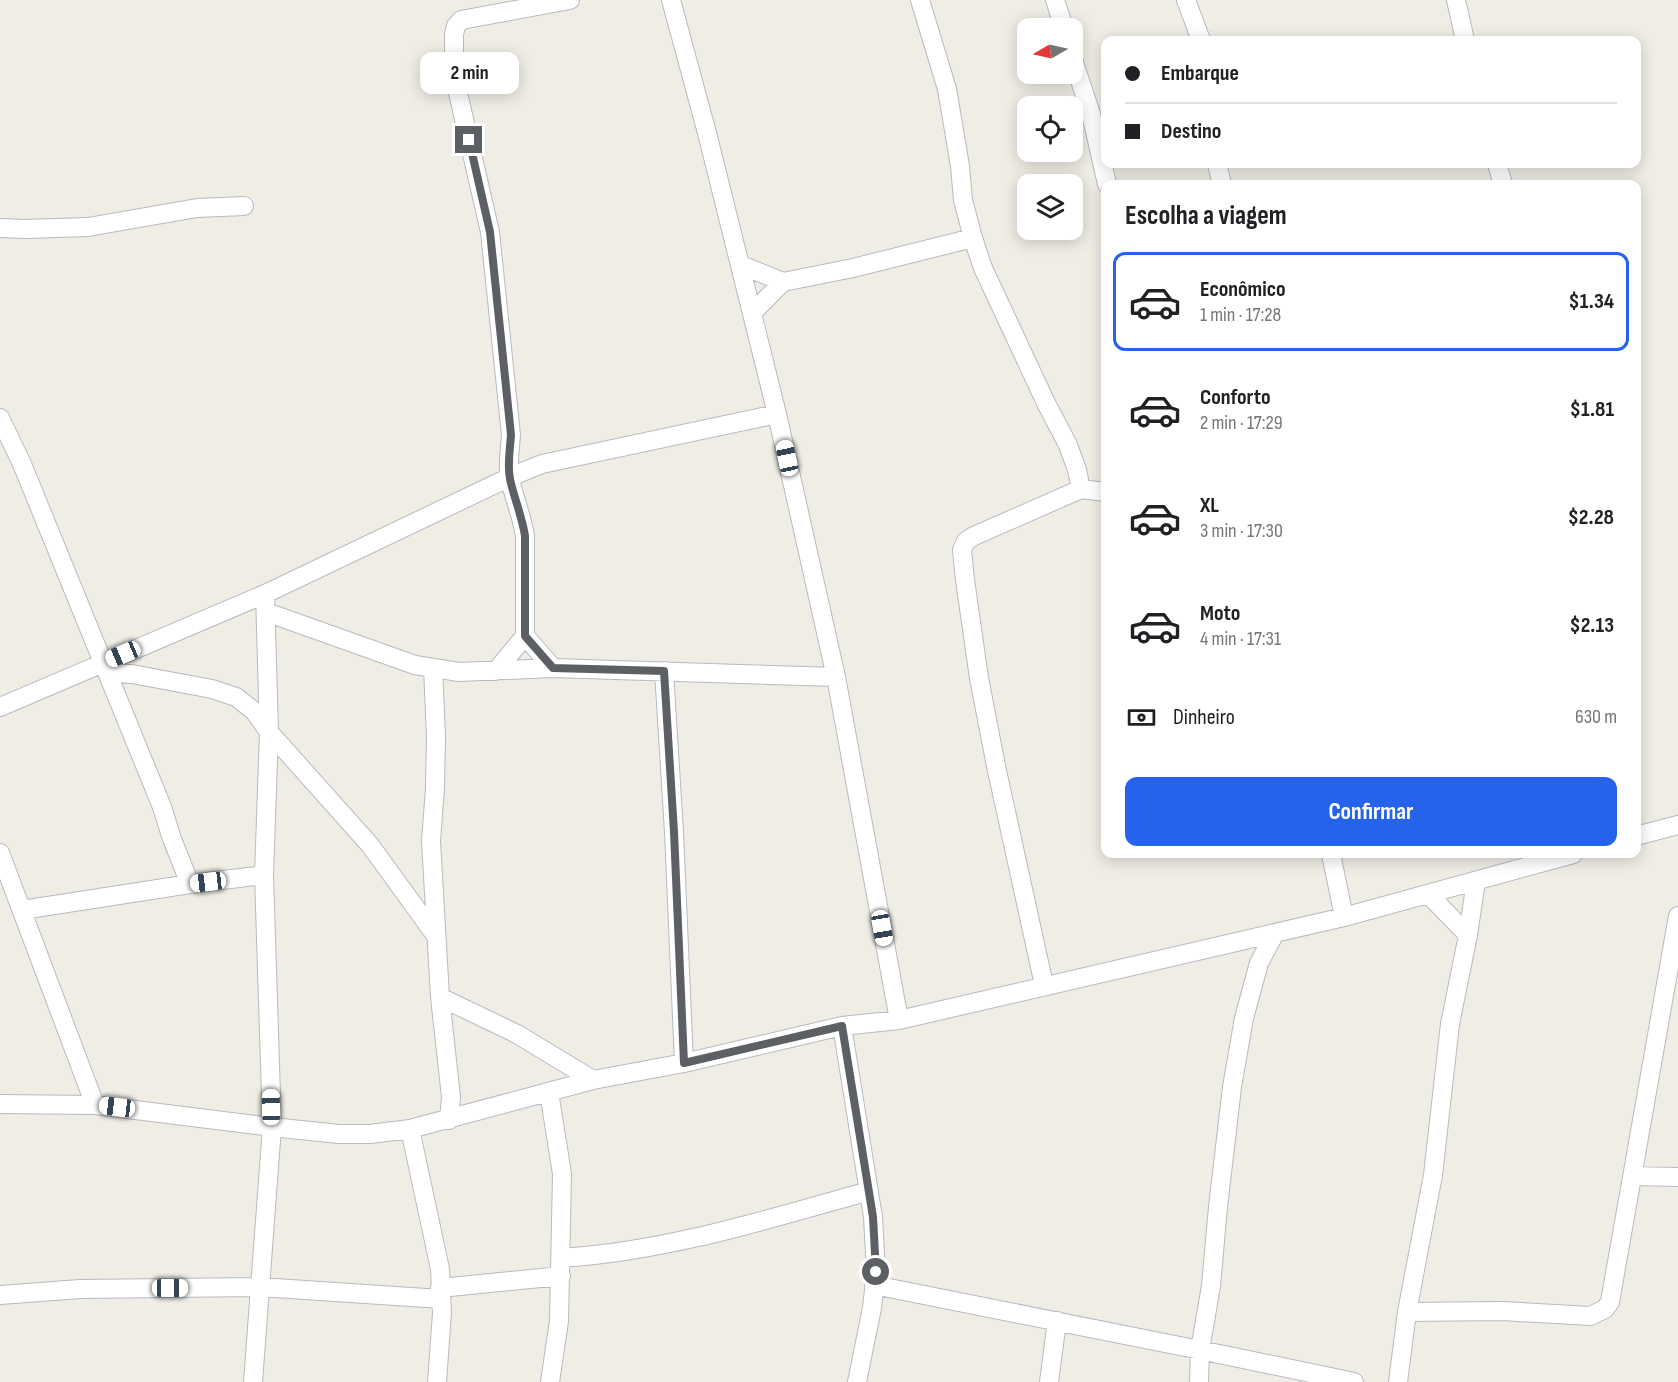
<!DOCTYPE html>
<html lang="pt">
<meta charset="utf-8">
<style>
body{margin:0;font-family:"Sofia Sans Condensed",sans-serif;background:#f2f2f2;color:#202124;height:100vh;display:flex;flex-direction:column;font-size:22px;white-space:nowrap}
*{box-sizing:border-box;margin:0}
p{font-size:20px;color:#757577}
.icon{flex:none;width:33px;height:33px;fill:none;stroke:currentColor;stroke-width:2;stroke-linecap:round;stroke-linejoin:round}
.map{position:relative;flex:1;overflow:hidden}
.sheet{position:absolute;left:1101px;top:180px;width:540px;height:678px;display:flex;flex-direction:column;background:#fff;border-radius:12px;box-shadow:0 3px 15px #0003}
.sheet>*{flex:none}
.hud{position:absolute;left:1101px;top:36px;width:540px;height:132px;border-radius:12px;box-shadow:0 3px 15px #0003;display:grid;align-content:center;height:132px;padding:0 24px;background:#fff}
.needle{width:39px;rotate:261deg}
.fabs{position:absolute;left:1017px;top:18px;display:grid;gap:12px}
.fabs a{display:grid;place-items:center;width:66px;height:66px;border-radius:12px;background:#fff;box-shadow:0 3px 15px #0003;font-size:30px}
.end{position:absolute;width:27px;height:27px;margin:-14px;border:8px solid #5c6065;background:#fff;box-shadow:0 0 0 3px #fff}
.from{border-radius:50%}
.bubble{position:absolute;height:42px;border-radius:12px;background:#fff;box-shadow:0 3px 15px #0003;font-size:20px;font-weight:700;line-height:42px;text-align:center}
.car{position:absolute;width:18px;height:36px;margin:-18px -9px;border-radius:8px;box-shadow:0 0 4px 2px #0007;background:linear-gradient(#fff 24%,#345 0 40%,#fff 0 76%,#345 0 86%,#fff 0)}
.hud b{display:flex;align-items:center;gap:21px;height:57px;font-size:22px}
.hud b+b{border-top:2px solid #e0e0e0}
.hud i{width:15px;height:15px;background:#202124}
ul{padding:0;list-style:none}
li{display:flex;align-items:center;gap:18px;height:99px;margin:0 12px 9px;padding:0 12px;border:3px solid transparent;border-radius:12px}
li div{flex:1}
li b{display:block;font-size:22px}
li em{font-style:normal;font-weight:700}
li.current{border-color:#2563eb}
li>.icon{width:54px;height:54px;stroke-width:1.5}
h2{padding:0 24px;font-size:27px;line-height:72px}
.pay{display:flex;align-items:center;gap:15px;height:66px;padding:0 24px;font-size:22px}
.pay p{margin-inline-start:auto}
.primary-button{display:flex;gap:12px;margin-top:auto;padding:12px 24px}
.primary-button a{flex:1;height:69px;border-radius:12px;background:#2563eb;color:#fff;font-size:24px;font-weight:700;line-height:69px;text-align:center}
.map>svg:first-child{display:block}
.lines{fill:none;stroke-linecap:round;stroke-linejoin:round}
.street-casing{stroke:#b7babf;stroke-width:20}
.street{stroke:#fff;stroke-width:18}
.route{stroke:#5c6065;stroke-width:8}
</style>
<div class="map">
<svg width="1678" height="1382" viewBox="0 0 1678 1382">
<rect width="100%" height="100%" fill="#efede4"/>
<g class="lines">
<g class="street-casing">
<path id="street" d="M 671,0 L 707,133 L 777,414 L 836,677 L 899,1020
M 920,0 L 947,89 L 960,166 L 963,200 L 973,238 L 983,268 L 1046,403 L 1068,445 L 1077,470 L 1081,489
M 1055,0 L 1064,28
M 1186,0 L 1201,40
M 1456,0 L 1465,40
M 1072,56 L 1091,114 L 1107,184
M 1217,164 L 1222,184
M 1497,164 L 1503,184
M 0,228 L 25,229 L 88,227 L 197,208 L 244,206
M 741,265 L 783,282 L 853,268 L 973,238
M 753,312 L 783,282
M 0,418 L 22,464 L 162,807 L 172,839 L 190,884
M 266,612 L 415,665 L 459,672 L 553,668 L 836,677
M 525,636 L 553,668
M 433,668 L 436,736 L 435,788 L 431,841 L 440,997 L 451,1097 L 449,1120
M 496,671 L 525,636 L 525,536 C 522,516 514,498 510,479 C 507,465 510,450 511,435 L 490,232 L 458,93 L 454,55 L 454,34 L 456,26 L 461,20 L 570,0
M 664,671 L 674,832 L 684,1063
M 107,672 L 132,674 L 212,689 L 236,697 L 254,711 L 269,732 L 370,845 L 436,936
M 0,707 L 265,594 L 510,477 L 542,464 L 777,414
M 1636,836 L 1678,825
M 0,853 L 95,1105
M 1331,854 L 1344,917
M 1428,894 L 1468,935
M 22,910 L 190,884 L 264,875
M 1044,985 L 996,766 L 979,678 L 965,580 L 962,550 L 966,541 L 974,536 L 1081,489 L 1106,492
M 440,997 L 517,1034 L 593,1080
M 842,1026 L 873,1217 L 876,1272 L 872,1308 L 857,1382
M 549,1092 L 562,1174 L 559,1321 L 550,1382
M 0,1104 L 95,1105 L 272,1127 L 339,1134 L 370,1134 L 410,1129 L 593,1080 L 684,1063 L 842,1026 L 899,1020 L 1344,917 L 1573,854
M 410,1129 L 440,1269 L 442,1313 L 437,1382
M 1632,1176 L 1678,1177
M 561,1258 C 664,1252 769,1219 869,1191
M 874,1285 L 1200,1350 L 1354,1382
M 440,1288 L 561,1276
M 0,1295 L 80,1289 L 260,1287 L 441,1299
M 1407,1312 L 1502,1311 L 1590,1316 L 1605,1309 L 1610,1302 L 1678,916
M 253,1382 L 272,1127 L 264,875 L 269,732 L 265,594
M 1049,1382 L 1057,1321
M 1199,1382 L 1200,1350 L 1211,1286 L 1218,1207 L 1232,1087 L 1244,1018 L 1259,963 L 1275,933
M 1398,1382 L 1407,1312 L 1433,1175 L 1450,1024 L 1468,935 L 1476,881"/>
</g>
<use href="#street" class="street"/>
</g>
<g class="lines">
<path class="route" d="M 469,140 L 490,232 L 511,435 C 510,450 507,465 510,479 C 514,498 522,516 525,536 L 525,636 L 553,668 L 664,671 L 674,832 L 684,1063 L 842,1026 L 873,1217 L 876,1272"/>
</g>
</svg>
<div class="fabs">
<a><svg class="needle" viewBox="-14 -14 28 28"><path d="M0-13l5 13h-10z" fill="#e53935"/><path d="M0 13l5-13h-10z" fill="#757577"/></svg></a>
<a><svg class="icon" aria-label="locate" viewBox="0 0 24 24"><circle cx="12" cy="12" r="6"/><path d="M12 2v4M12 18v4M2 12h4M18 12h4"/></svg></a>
<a><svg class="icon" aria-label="layers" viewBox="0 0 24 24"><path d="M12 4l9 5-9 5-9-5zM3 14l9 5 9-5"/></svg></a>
</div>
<i class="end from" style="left:876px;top:1272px"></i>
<i class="end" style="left:469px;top:140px"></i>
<div class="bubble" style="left:420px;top:52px;width:99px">2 min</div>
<i class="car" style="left:787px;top:458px;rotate:348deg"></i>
<i class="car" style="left:123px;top:654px;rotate:247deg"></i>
<i class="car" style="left:208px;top:882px;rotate:263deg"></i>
<i class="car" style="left:882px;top:928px;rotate:170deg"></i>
<i class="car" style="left:117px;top:1107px;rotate:277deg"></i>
<i class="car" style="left:271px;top:1107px;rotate:359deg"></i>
<i class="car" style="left:170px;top:1288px;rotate:90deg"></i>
<div class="hud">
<b><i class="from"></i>Embarque</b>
<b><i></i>Destino</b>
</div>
<section class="sheet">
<h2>Escolha a viagem</h2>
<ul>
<li class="current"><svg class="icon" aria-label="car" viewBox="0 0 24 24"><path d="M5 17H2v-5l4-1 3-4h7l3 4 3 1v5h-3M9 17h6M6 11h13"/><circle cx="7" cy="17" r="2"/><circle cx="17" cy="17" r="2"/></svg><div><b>Econômico</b><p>1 min · 17:28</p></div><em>$1.34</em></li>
<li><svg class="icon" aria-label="car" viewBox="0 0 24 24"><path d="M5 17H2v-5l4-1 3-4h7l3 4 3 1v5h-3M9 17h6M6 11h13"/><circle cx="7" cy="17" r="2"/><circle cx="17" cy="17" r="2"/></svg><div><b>Conforto</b><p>2 min · 17:29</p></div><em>$1.81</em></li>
<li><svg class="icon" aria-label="car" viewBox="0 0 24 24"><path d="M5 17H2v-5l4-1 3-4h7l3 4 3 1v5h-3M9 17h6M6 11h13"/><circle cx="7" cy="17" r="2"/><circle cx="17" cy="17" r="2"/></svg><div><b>XL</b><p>3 min · 17:30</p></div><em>$2.28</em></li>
<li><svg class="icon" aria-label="car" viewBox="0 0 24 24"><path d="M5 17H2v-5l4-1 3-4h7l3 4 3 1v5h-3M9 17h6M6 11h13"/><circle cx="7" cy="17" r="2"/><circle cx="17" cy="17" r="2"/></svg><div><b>Moto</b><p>4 min · 17:31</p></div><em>$2.13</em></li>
</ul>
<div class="pay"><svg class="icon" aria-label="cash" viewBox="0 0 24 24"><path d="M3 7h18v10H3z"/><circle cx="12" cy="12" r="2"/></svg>Dinheiro<p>630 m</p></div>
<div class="primary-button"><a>Confirmar</a></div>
</section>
</div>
